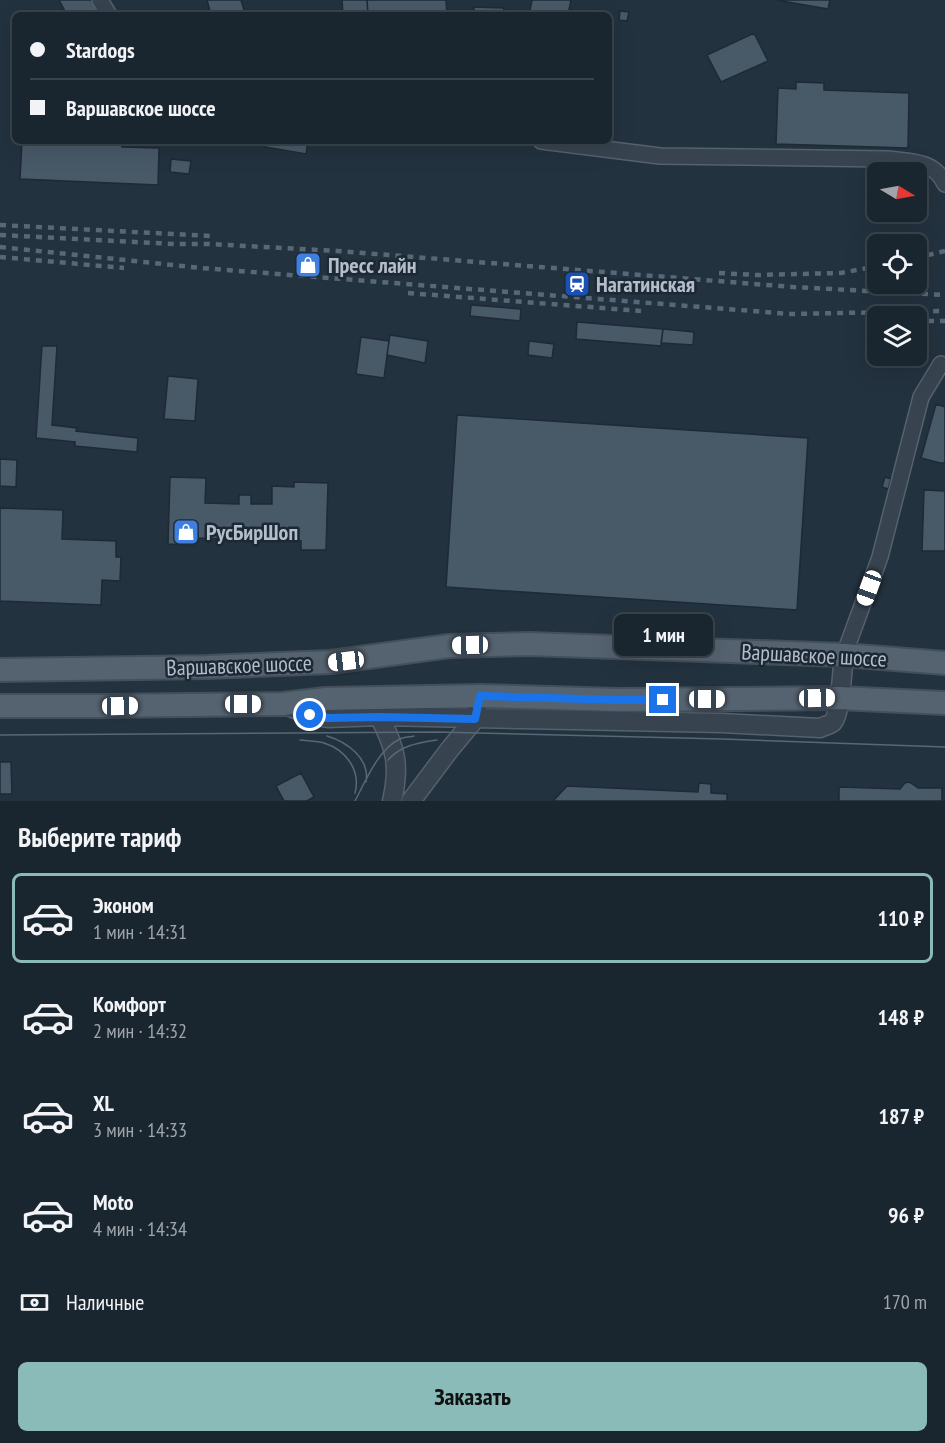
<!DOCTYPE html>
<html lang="ru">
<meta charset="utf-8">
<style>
body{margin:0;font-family:"PT Sans Narrow",sans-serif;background:#232e37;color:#f1f3f6;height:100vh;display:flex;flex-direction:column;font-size:22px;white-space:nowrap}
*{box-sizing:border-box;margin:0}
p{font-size:20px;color:#9fa5aa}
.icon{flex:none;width:33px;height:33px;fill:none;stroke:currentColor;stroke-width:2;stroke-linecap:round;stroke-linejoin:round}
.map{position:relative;height:801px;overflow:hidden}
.side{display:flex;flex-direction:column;background:#1a262f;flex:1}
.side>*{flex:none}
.guide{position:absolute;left:12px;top:12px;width:600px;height:132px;border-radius:9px;box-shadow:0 6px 24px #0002,0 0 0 2px #38434b;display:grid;align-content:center;height:132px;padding:0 18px;background:#1a262f}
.needle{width:39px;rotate:100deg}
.fabs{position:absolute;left:867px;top:162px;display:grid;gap:12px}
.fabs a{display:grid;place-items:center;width:60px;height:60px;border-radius:9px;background:#1a262f;box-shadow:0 6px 24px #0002,0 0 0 2px #38434b;font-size:30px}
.end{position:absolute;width:27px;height:27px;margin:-14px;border:8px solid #1a73e8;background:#fff;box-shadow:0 0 0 3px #fff}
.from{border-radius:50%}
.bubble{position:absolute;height:42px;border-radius:9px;background:#1a262f;box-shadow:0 6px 24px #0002,0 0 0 2px #38434b;font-size:20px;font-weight:800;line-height:42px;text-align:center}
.car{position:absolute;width:18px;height:36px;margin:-18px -9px;border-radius:8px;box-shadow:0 0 4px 2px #0007;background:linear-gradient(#fff 24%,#345 0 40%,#fff 0 76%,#345 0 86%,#fff 0)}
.guide b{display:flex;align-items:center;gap:21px;height:57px;font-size:22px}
.guide b+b{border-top:2px solid #38434b}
.guide i{width:15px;height:15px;background:#f1f3f6}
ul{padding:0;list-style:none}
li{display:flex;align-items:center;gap:18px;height:90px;margin:0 12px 9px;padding:0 6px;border:3px solid transparent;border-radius:9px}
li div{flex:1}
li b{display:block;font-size:22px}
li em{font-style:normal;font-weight:800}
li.active{border-color:#8bbbb9}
li>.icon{width:54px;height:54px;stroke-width:1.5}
h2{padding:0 18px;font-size:27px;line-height:72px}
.pay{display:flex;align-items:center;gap:15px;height:66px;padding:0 18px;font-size:22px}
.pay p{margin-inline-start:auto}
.action{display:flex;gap:12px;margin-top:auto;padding:12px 18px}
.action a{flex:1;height:69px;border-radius:9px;background:#8bbbb9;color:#111;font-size:24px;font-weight:800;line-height:69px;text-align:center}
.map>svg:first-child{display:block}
.building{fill:#485968;stroke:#1e2a36;stroke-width:1.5}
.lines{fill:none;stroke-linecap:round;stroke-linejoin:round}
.minor-casing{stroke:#55616d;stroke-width:18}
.tertiary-casing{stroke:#55616d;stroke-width:21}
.primary-casing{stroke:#434f5b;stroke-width:26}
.minor{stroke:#37434f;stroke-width:15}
.tertiary{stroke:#37434f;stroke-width:18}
.primary{stroke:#55626f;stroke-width:22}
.tram{stroke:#586876;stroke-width:1.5}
.rail{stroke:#586876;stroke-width:4.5;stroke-dasharray:6 6;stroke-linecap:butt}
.route{stroke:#1a73e8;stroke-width:8}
.labels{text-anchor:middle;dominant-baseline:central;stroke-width:5;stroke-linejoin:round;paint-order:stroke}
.poi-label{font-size:22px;font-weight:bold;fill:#b3beca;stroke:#1c2834;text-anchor:start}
.street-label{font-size:22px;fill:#b3beca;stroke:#1c2834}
</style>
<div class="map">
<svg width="945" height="801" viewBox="0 0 945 801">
<rect width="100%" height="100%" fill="#23323f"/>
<path class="building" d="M 59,0 L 91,0 L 97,11 L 89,15 L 67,15 Z
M 207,0 L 241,0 L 245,13 L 238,15 L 211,15 Z
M 342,0 L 367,0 L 368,15 L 343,15 Z
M 367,0 L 446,0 L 447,15 L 368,15 Z
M 532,0 L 571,0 L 568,15 L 529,15 Z
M 776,0 L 830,0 L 828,9 Z
M 474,7 L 504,8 L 503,15 L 474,15 Z
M 620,11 L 629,12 L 627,21 L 619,20 Z
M 752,34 L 755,35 L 768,61 L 721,82 L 707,55 Z
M 796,82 L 824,83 L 824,90 L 909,93 L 908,148 L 776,144 L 778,88 L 796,89 Z
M 22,141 L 122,141 L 122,147 L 159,148 L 158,185 L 20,179 Z
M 266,141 L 308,141 L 306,154 L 265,147 Z
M 171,159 L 191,161 L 189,174 L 170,172 Z
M 471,305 L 521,309 L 520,321 L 470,316 Z
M 577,322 L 663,329 L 661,346 L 576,339 Z
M 663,329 L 694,332 L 693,345 L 661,343 Z
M 390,335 L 428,341 L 425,363 L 387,355 Z
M 361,337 L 389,341 L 384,378 L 356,374 Z
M 529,341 L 554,344 L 552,358 L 528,355 Z
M 42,346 L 57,346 L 52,425 L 77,428 L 76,431 L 138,438 L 137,452 L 75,446 L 75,442 L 36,438 Z
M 168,376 L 198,379 L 195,421 L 164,419 Z
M 936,404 L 945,407 L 945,463 L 940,463 L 921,458 Z
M 457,415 L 808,438 L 797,610 L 446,587 Z
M 0,459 L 17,460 L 16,487 L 0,486 Z
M 170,477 L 206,478 L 205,503 L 239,504 L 239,495 L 251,495 L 251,504 L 272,504 L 272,486 L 294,487 L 294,482 L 328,483 L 326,550 L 301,550 L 301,541 L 192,538 L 192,545 L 168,544 Z
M 885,477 L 891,479 L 888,489 L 882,487 Z
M 924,490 L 945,491 L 945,551 L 922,551 Z
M 0,508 L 63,510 L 62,539 L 116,541 L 116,557 L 121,557 L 120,581 L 102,580 L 101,605 L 0,601 Z
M 0,762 L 11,762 L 12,794 L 0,794 Z
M 301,773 L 314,797 L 307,801 L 284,801 L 276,786 Z
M 907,782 L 911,783 L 918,788 L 942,788 L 942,801 L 839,801 L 839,787 L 900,789 L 904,784 Z
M 699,783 L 711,784 L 711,793 L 727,794 L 727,801 L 553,801 L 567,786 L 698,792 Z"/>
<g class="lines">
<g class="minor-casing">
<path id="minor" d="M 100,0 L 109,15
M 541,141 L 660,156 L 888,159 C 911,162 934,160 945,184
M 844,655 L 880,557 L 921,397 L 941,364"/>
</g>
<g class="tertiary-casing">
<path id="tertiary" d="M 283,704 L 310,715 L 328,718 L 379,716 L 722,723 L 820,728 C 824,726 830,725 833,722 C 841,712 842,669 844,655
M 379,716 C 396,748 400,766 392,801
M 411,801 L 450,749 L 475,719 L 477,711"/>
</g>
<g class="primary-casing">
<path id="primary" d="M 0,670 L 207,667 L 331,662 L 449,646 L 530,644 L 844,655 L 945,663
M 0,706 L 98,706 L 283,704 L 326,699 L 480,696 L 619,700 L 839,698 L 945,703"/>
</g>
<use href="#minor" class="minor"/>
<use href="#tertiary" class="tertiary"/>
<use href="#primary" class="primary"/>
<path class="tram" d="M 0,735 L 437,732 L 722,739 L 945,747
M 327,736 C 347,742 370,758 366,782
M 300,740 C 308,741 317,741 324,743 C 346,750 361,770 355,793
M 388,760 C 401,745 419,743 437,740
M 355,801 C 365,782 379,748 400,739 C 404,737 410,737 414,736"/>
<path class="rail" d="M 0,225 L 211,236
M 0,235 L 174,244 L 209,244 L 338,251 L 793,287 L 945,295
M 0,247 L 201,268 L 791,314 L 945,311
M 0,257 L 124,268
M 916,258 L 945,251
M 719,273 L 757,275 L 841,273 L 878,266
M 408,293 L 641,311
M 916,321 L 945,321"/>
</g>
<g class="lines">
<path class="route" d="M 310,715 L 328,718 L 379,717 L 475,719 L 480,696 L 619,700 L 663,700"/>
</g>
<defs>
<g id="shop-square" transform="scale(1.35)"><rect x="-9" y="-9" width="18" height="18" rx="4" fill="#3f7fe0" stroke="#1c2834"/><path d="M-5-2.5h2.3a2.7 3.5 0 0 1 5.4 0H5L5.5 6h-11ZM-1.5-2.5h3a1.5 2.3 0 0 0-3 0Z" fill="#fff"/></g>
<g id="station-square" transform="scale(1.35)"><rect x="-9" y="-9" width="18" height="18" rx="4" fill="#1a4fb4" stroke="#1c2834"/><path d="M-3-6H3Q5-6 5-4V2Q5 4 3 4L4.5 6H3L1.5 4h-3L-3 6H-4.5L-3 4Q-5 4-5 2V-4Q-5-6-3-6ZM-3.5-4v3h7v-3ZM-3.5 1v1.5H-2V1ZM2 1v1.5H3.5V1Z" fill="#fff"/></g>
</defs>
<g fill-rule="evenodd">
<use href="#shop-square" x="308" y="265"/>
<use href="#station-square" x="577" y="284"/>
<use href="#shop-square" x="186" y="532"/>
</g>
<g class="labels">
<g class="poi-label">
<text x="328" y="265">Пресс лайн</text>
<text x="596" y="284">Нагатинская</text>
<text x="206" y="532">РусБирШоп</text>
</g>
<g class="street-label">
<text transform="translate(814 655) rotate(3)">Варшавское шоссе</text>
<text transform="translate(239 665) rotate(-2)">Варшавское шоссе</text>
</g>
</g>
</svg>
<div class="fabs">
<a><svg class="needle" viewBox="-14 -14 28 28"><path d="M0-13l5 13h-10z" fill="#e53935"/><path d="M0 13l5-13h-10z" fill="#9fa5aa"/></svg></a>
<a><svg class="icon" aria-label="locate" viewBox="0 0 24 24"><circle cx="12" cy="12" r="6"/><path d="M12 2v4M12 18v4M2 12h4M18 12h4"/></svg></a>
<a><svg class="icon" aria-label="layers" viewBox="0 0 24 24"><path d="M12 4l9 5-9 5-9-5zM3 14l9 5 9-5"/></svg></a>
</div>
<i class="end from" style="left:310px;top:715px"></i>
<i class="end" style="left:663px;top:700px"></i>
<div class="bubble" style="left:614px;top:614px;width:99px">1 мин</div>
<i class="car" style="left:869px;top:588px;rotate:200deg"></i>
<i class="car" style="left:470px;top:645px;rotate:269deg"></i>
<i class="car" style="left:346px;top:661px;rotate:263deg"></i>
<i class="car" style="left:817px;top:698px;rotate:89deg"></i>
<i class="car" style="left:707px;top:699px;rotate:90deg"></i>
<i class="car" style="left:243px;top:704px;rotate:90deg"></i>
<i class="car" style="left:120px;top:706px;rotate:89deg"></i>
<div class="guide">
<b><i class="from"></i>Stardogs</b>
<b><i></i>Варшавское шоссе</b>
</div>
</div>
<section class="side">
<h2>Выберите тариф</h2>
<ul>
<li class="active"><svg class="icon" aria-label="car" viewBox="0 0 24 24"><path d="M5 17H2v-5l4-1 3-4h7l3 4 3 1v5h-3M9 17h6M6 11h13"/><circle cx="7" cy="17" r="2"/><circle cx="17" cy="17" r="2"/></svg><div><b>Эконом</b><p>1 мин · 14:31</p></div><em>110 ₽</em></li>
<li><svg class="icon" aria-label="car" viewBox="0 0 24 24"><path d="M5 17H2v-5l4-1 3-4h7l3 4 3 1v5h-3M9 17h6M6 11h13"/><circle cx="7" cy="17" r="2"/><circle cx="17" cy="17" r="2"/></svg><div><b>Комфорт</b><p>2 мин · 14:32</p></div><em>148 ₽</em></li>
<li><svg class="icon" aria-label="car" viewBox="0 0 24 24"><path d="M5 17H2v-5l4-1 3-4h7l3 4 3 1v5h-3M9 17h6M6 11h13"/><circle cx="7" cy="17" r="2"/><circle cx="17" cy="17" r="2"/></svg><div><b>XL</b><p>3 мин · 14:33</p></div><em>187 ₽</em></li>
<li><svg class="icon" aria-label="car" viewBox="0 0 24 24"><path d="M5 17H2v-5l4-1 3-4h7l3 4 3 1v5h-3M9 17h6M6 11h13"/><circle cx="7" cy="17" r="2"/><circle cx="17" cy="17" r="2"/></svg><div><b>Moto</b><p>4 мин · 14:34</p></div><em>96 ₽</em></li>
</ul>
<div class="pay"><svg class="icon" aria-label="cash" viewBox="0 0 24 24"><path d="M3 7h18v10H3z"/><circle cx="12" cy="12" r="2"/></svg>Наличные<p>170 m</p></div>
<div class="action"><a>Заказать</a></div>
</section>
